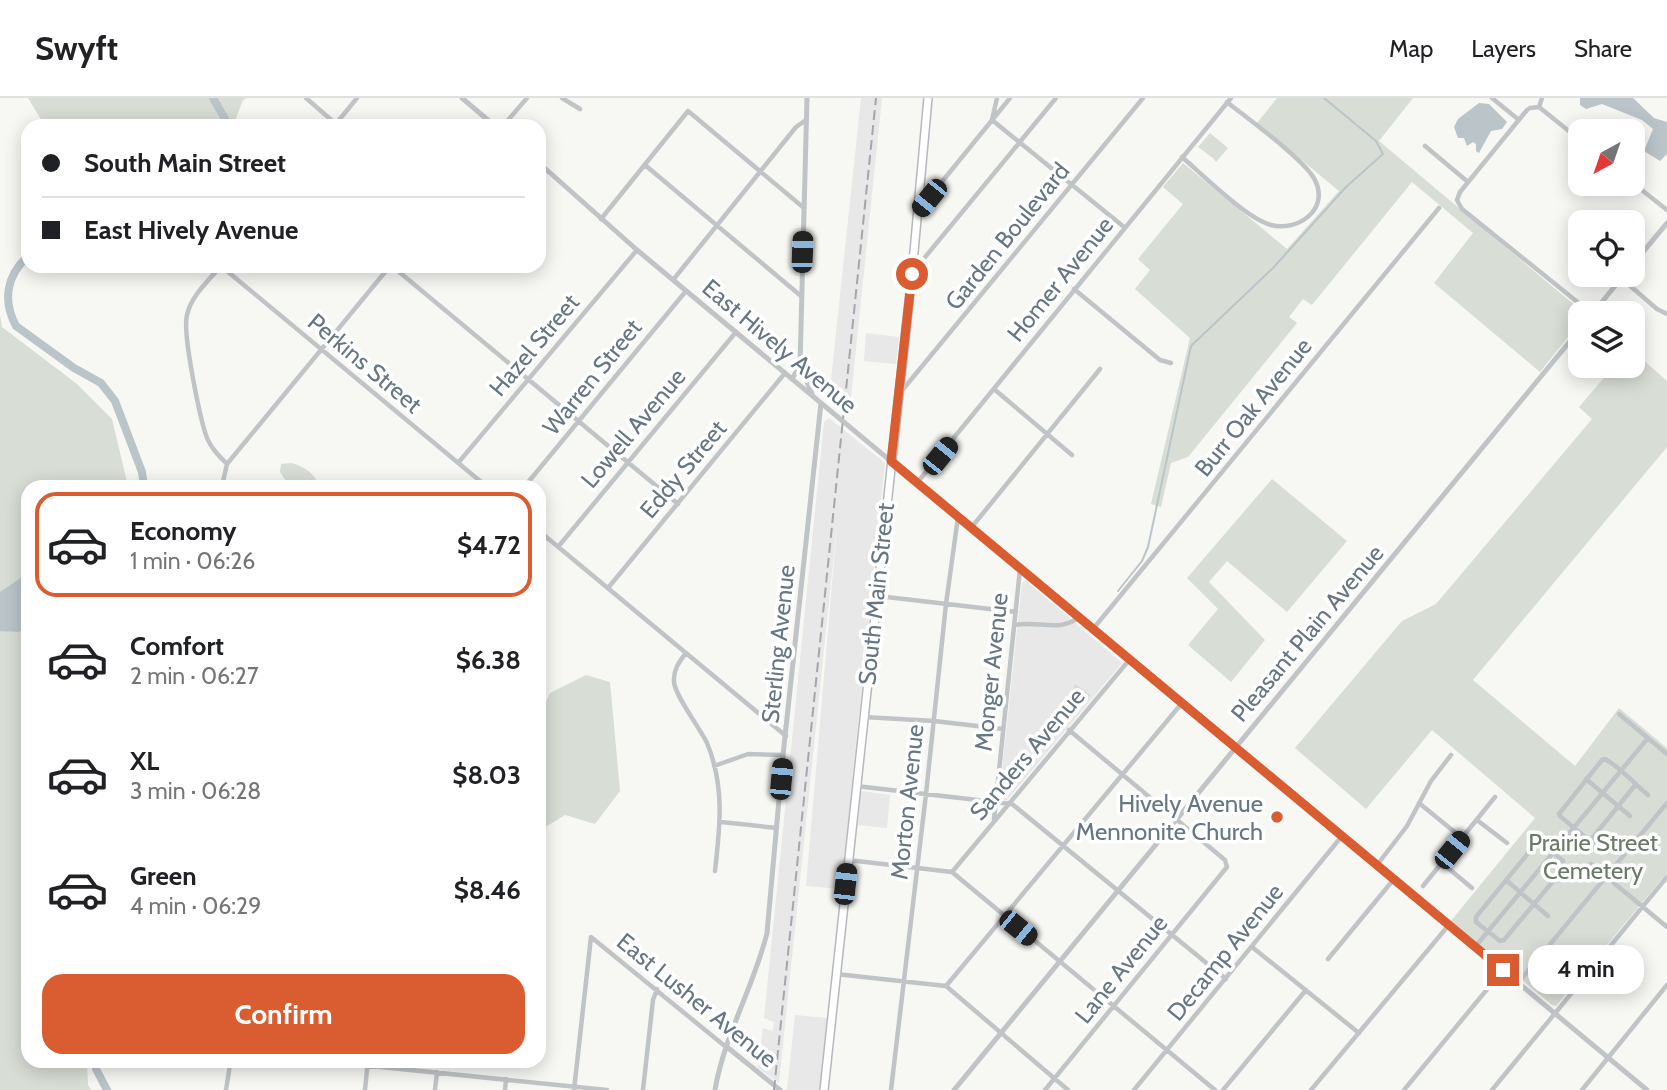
<!DOCTYPE html>
<meta charset="utf-8">
<style>
body{margin:0;font-family:Cabin,sans-serif;background:#f6f6f6;color:#202124;height:100vh;display:flex;flex-direction:column;font-size:26px;white-space:nowrap}
*{box-sizing:border-box;margin:0}
p{font-size:23px;color:#757577}
.icon{flex:none;width:38px;height:38px;fill:none;stroke:currentColor;stroke-width:2;stroke-linecap:round;stroke-linejoin:round}
.map{position:relative;flex:1;overflow:hidden}
.sheet{position:absolute;left:21px;top:382px;width:525px;height:588px;display:flex;flex-direction:column;background:#fff;border-radius:21px;box-shadow:0 4px 18px #0003}
.sheet>*{flex:none}
.top-card{position:absolute;left:21px;top:21px;width:525px;height:154px;border-radius:21px;box-shadow:0 4px 18px #0003;display:grid;align-content:center;height:154px;padding:0 21px;background:#fff}
.needle{width:46px;rotate:220deg}
.buttons{position:absolute;left:1568px;top:21px;display:grid;gap:14px}
.buttons a{display:grid;place-items:center;width:77px;height:77px;border-radius:14px;background:#fff;box-shadow:0 4px 18px #0003;font-size:35px}
.end{position:absolute;width:32px;height:32px;margin:-16px;border:9px solid #da5d31;background:#fff;box-shadow:0 0 0 4px #fff}
.from{border-radius:50%}
.bubble{position:absolute;height:49px;border-radius:21px;background:#fff;box-shadow:0 4px 18px #0003;font-size:23px;font-weight:700;line-height:49px;text-align:center}
.car{position:absolute;width:21px;height:42px;margin:-21px -10px;border-radius:9px;box-shadow:0 0 5px 2px #0007;background:linear-gradient(#222 24%,#8ab4d8 0 40%,#222 0 76%,#8ab4d8 0 86%,#222 0)}
.top-card b{display:flex;align-items:center;gap:24px;height:66px;font-size:26px}
.top-card b+b{border-top:2px solid #e0e0e0}
.top-card i{width:18px;height:18px;background:#202124}
ul{padding:12px 0 0;list-style:none}
li{display:flex;align-items:center;gap:21px;height:105px;margin:0 14px 10px;padding:0 7px;border:4px solid transparent;border-radius:21px}
li div{flex:1}
li b{display:block;font-size:26px}
li em{font-style:normal;font-weight:700}
li.on{border-color:#da5d31}
li>.icon{width:63px;height:63px;stroke-width:1.5}
.cta{display:flex;gap:14px;margin-top:auto;padding:14px 21px}
.cta a{flex:1;height:80px;border-radius:21px;background:#da5d31;color:#fff;font-size:28px;font-weight:700;line-height:80px;text-align:center}
header{display:flex;align-items:center;gap:42px;box-sizing:border-box;height:98px;padding:0 35px;background:#fff;border-bottom:2px solid #e0e0e0}
header strong{font-size:33px}
nav{display:flex;gap:38px;margin-inline-start:auto;font-size:24px}
.map>svg:first-child{display:block}
.built{fill:#e7e8e7}
.green{fill:#d8ddd5}
.water{fill:#bac4c9}
.lines{fill:none;stroke-linecap:round;stroke-linejoin:round}
.stream{stroke:#bac4c9;stroke-width:2}
.river{stroke:#bac4c9;stroke-width:8}
.primary-casing{stroke:#b5b9bd;stroke-width:10}
.minor{stroke:#c0c4c7;stroke-width:4.5}
.tertiary{stroke:#c0c4c7;stroke-width:5}
.primary{stroke:#fff;stroke-width:7}
.rail{stroke:#a1a7ac;stroke-width:2;stroke-dasharray:10 5;stroke-linecap:butt}
.route{stroke:#da5d31;stroke-width:9}
.poi-dot{fill:#da5d31;stroke:#fff;stroke-width:2.5}
.labels{text-anchor:middle;dominant-baseline:central;stroke-width:7;stroke-linejoin:round;paint-order:stroke}
.street-label{font-size:24px;fill:#677683;stroke:#fff}
.poi-label{font-size:24px;fill:#677683;stroke:#fff;text-anchor:end}
.park-label{font-size:24px;fill:#697b66;stroke:#fff}
</style>
<header>
<strong>Swyft</strong>
<nav><a>Map</a><a>Layers</a><a>Share</a></nav>
</header>
<div class="map">
<svg width="1667" height="992" viewBox="0 0 1667 992">
<rect width="100%" height="100%" fill="#f7f7f4"/>
<path class="built" d="M 861,0 L 882,0 L 849,318 L 829,301 Z
M 866,235 L 899,239 L 896,266 L 864,263 Z
M 829,320 L 885,365 L 841,791 L 806,788 L 838,416 L 779,985 L 758,970 L 763,930 L 773,933 L 774,924 L 764,920 L 824,324 Z
M 1025,482 L 1122,565 L 1007,702 L 1002,703 L 999,700 L 1022,485 Z
M 861,693 L 890,697 L 887,730 L 858,727 Z
M 795,917 L 828,920 L 820,992 L 787,992 Z"/>
<path class="green" d="M 28,0 L 247,0 L 243,2 L 233,28 L 45,28 Z
M 1277,0 L 1413,0 L 1379,43 L 1584,215 L 1580,215 L 1580,224 L 1540,274 L 1434,185 L 1473,135 L 1412,84 L 1312,207 L 1303,201 L 1289,219 L 1297,225 L 1188,359 L 1171,365 L 1161,409 L 1151,406 L 1190,240 L 1135,191 L 1150,172 L 1138,161 L 1183,106 L 1163,89 L 1183,65 L 1287,151 L 1339,93 L 1257,25 Z
M 1210,35 L 1228,50 L 1216,64 L 1213,60 L 1198,49 Z
M 0,217 L 2,229 L 77,286 L 112,321 L 128,388 L 28,388 L 28,962 L 87,963 L 88,987 L 91,992 L 0,992 Z
M 1633,253 L 1667,283 L 1667,349 L 1473,582 L 1575,668 L 1619,610 L 1667,650 L 1667,775 L 1556,908 L 1552,907 L 1451,823 L 1535,720 L 1432,632 L 1366,711 L 1295,650 L 1402,523 L 1436,506 L 1592,321 L 1579,309 L 1614,268 L 1633,268 Z
M 292,365 C 306,370 313,374 320,388 L 289,388 L 280,374 L 281,366 Z
M 1272,381 L 1347,443 L 1287,514 L 1227,463 L 1209,484 L 1265,542 L 1231,584 L 1188,547 L 1218,511 L 1187,480 Z
M 586,577 L 610,584 L 620,693 L 595,726 L 565,717 L 539,733 L 539,620 L 550,595 Z
M 1075,586 L 1091,597 L 1066,628 L 1061,628 L 1062,614 Z"/>
<path class="water" d="M 1580,0 L 1633,0 L 1654,20 L 1667,24 L 1667,56 L 1660,63 L 1644,53 L 1653,31 L 1642,22 L 1602,6 L 1586,11 L 1580,7 Z
M 1479,5 L 1489,6 L 1507,24 L 1502,31 L 1491,33 L 1479,55 L 1476,53 L 1476,46 L 1473,44 L 1467,48 L 1464,40 L 1458,40 L 1454,29 L 1458,21 Z
M 28,475 L 28,530 L 18,534 L 0,533 L 0,494 Z"/>
<g class="lines">
<path class="stream" d="M 1118,493 L 1142,463 L 1148,449 L 1191,248 L 1273,170 L 1346,89 L 1383,56 L 1376,43 L 1324,0"/>
<path class="river" d="M 213,0 L 229,28
M 28,158 C 7,177 2,202 16,228 L 74,270 L 101,285 L 115,303 L 142,374 L 144,388
M 96,962 L 96,971 L 107,992"/>
<g class="primary-casing">
<path id="primary" d="M 824,992 L 912,176 L 928,0"/>
</g>
<path class="minor" d="M 306,0 L 336,26
M 562,0 L 580,11
M 997,0 L 992,22 L 1124,129
M 1492,0 L 1519,22
M 1539,9 L 1530,10 L 1527,12 L 1460,94 L 1457,102 L 1462,111 L 1591,215
M 1539,9 L 1580,42
M 1539,9 L 1542,0
M 335,27 L 357,0
M 503,28 L 527,0
M 1425,48 L 1468,84
M 1182,59 C 1203,77 1246,120 1271,127 C 1297,134 1330,112 1315,82 C 1304,61 1248,21 1227,4
M 645,67 L 801,198
M 1633,85 L 1667,112
M 919,112 L 1010,0
M 601,121 L 688,13 L 804,110
M 392,168 L 678,406
M 912,175 L 1056,0
M 1621,180 L 1657,211 L 1667,216
M 673,182 L 796,29 L 806,22
M 1074,191 L 1160,262 L 1171,265
M 994,291 L 1072,357
M 900,295 L 1143,0
M 458,365 L 637,152
M 227,366 L 390,168
M 917,385 L 1231,0
M 222,388 L 227,366 C 219,358 211,350 207,340 C 200,321 182,234 187,217 C 191,198 209,182 221,168 L 486,388
M 525,388 L 686,193
M 971,430 L 1100,271
M 539,433 L 786,638
M 558,449 L 736,234
M 608,490 L 785,275
M 878,498 L 1016,514
M 1015,527 C 1037,522 1060,535 1079,519
M 1093,531 L 1439,110
M 686,555 C 679,564 673,572 674,584 C 675,598 700,630 707,645 C 725,688 720,729 715,773
M 1619,616 L 1667,656
M 864,619 L 934,623 L 1003,631
M 714,668 L 748,656 L 783,657
M 1586,681 L 1630,718
M 1636,686 L 1590,743 L 1561,719 L 1559,716 L 1602,662 L 1605,661 C 1621,670 1634,685 1648,697
M 856,688 L 1012,706 L 1226,881
M 1419,705 L 1462,740
M 994,721 L 1020,471
M 1477,722 L 1507,745
M 721,724 L 777,730
M 1590,743 L 1602,753
M 1542,745 L 1563,763 L 1564,770 L 1504,842 L 1500,843 L 1476,824 L 1476,819 L 1534,748 Z
M 848,762 L 952,774 L 1215,992
M 1442,765 L 1472,790
M 1591,766 L 1667,829
M 1377,767 L 1407,728 L 1431,683 L 1451,657
M 952,774 L 1130,561
M 1506,782 L 1548,818
M 1423,788 L 1495,699
M 1252,849 L 1359,935
M 1475,849 L 1648,640
M 1328,861 L 1394,781
M 836,876 L 946,888 L 1068,992
M 1518,885 L 1667,705
M 946,888 L 1182,605
M 255,962 L 332,964 L 607,992
M 226,992 L 230,967 L 235,962
M 365,992 L 368,962
M 435,992 L 437,974
M 505,992 L 506,981
M 574,992 L 591,839 L 726,949
M 643,992 L 653,902 L 657,891
M 891,992 L 926,696 L 946,506 L 958,419
M 1045,992 L 1227,769 L 1225,762 L 1069,632
M 1134,992 L 1342,738
M 1223,992 L 1306,892
M 1311,992 L 1448,828
M 1404,992 L 1503,872
M 1492,992 L 1667,779
M 1582,992 L 1667,887"/>
<path class="tertiary" d="M 462,0 L 495,28
M 539,65 L 637,152 L 1647,992
M 1633,166 L 1667,125
M 1593,215 L 1624,177
M 800,267 L 812,296
M 792,281 L 800,267 L 807,0
M 727,949 L 780,992
M 715,992 C 724,938 754,888 767,835 L 783,657 L 821,305
M 954,992 L 1580,231"/>
<use href="#primary" class="primary"/>
<path class="rail" d="M 774,992 L 876,0"/>
</g>
<g class="lines">
<path class="route" d="M 912,176 L 891,363 L 1503,872"/>
</g>
<circle class="poi-dot" cx="1277" cy="719" r="7"/>
<g class="labels">
<g class="street-label">
<text transform="translate(1007 138) rotate(-51)">Garden Boulevard</text>
<text transform="translate(1060 181) rotate(-51)">Homer Avenue</text>
<text transform="translate(534 247) rotate(-50)">Hazel Street</text>
<text transform="translate(780 248) rotate(40)">East Hively Avenue</text>
<text transform="translate(365 265) rotate(40)">Perkins Street</text>
<text transform="translate(592 279) rotate(-51)">Warren Street</text>
<text transform="translate(1253 309) rotate(-51)">Burr Oak Avenue</text>
<text transform="translate(633 330) rotate(-50)">Lowell Avenue</text>
<text transform="translate(683 371) rotate(-50)">Eddy Street</text>
<text transform="translate(876 496) rotate(-84)">South Main Street</text>
<text transform="translate(1307 535) rotate(-50)">Pleasant Plain Avenue</text>
<text transform="translate(778 546) rotate(-84)">Sterling Avenue</text>
<text transform="translate(991 574) rotate(-84)">Monger Avenue</text>
<text transform="translate(1027 656) rotate(-50)">Sanders Avenue</text>
<text transform="translate(907 704) rotate(-84)">Morton Avenue</text>
<text transform="translate(1225 854) rotate(-51)">Decamp Avenue</text>
<text transform="translate(1121 871) rotate(-51)">Lane Avenue</text>
<text transform="translate(697 902) rotate(39)">East Lusher Avenue</text>
</g>
<g class="poi-label">
<text x="1263" y="705">Hively Avenue<tspan x="1263" dy="28">Mennonite Church</tspan></text>
</g>
<g class="park-label">
<text x="1593" y="744">Prairie Street<tspan x="1593" dy="28">Cemetery</tspan></text>
</g>
</g>
</svg>
<div class="buttons">
<a><svg class="needle" viewBox="-14 -14 28 28"><path d="M0-13l5 13h-10z" fill="#e53935"/><path d="M0 13l5-13h-10z" fill="#757577"/></svg></a>
<a><svg class="icon" aria-label="locate" viewBox="0 0 24 24"><circle cx="12" cy="12" r="6"/><path d="M12 2v4M12 18v4M2 12h4M18 12h4"/></svg></a>
<a><svg class="icon" aria-label="layers" viewBox="0 0 24 24"><path d="M12 4l9 5-9 5-9-5zM3 14l9 5 9-5"/></svg></a>
</div>
<i class="end from" style="left:912px;top:176px"></i>
<i class="end" style="left:1503px;top:872px"></i>
<div class="bubble" style="left:1528px;top:847px;width:116px">4 min</div>
<i class="car" style="left:929px;top:100px;rotate:219deg"></i>
<i class="car" style="left:802px;top:154px;rotate:2deg"></i>
<i class="car" style="left:940px;top:358px;rotate:39deg"></i>
<i class="car" style="left:781px;top:681px;rotate:5deg"></i>
<i class="car" style="left:1452px;top:752px;rotate:39deg"></i>
<i class="car" style="left:845px;top:786px;rotate:6deg"></i>
<i class="car" style="left:1018px;top:830px;rotate:129deg"></i>
<div class="top-card">
<b><i class="from"></i>South Main Street</b>
<b><i></i>East Hively Avenue</b>
</div>
<section class="sheet">
<ul>
<li class="on"><svg class="icon" aria-label="car" viewBox="0 0 24 24"><path d="M5 17H2v-5l4-1 3-4h7l3 4 3 1v5h-3M9 17h6M6 11h13"/><circle cx="7" cy="17" r="2"/><circle cx="17" cy="17" r="2"/></svg><div><b>Economy</b><p>1 min · 06:26</p></div><em>$4.72</em></li>
<li><svg class="icon" aria-label="car" viewBox="0 0 24 24"><path d="M5 17H2v-5l4-1 3-4h7l3 4 3 1v5h-3M9 17h6M6 11h13"/><circle cx="7" cy="17" r="2"/><circle cx="17" cy="17" r="2"/></svg><div><b>Comfort</b><p>2 min · 06:27</p></div><em>$6.38</em></li>
<li><svg class="icon" aria-label="car" viewBox="0 0 24 24"><path d="M5 17H2v-5l4-1 3-4h7l3 4 3 1v5h-3M9 17h6M6 11h13"/><circle cx="7" cy="17" r="2"/><circle cx="17" cy="17" r="2"/></svg><div><b>XL</b><p>3 min · 06:28</p></div><em>$8.03</em></li>
<li><svg class="icon" aria-label="car" viewBox="0 0 24 24"><path d="M5 17H2v-5l4-1 3-4h7l3 4 3 1v5h-3M9 17h6M6 11h13"/><circle cx="7" cy="17" r="2"/><circle cx="17" cy="17" r="2"/></svg><div><b>Green</b><p>4 min · 06:29</p></div><em>$8.46</em></li>
</ul>
<div class="cta"><a>Confirm</a></div>
</section>
</div>
